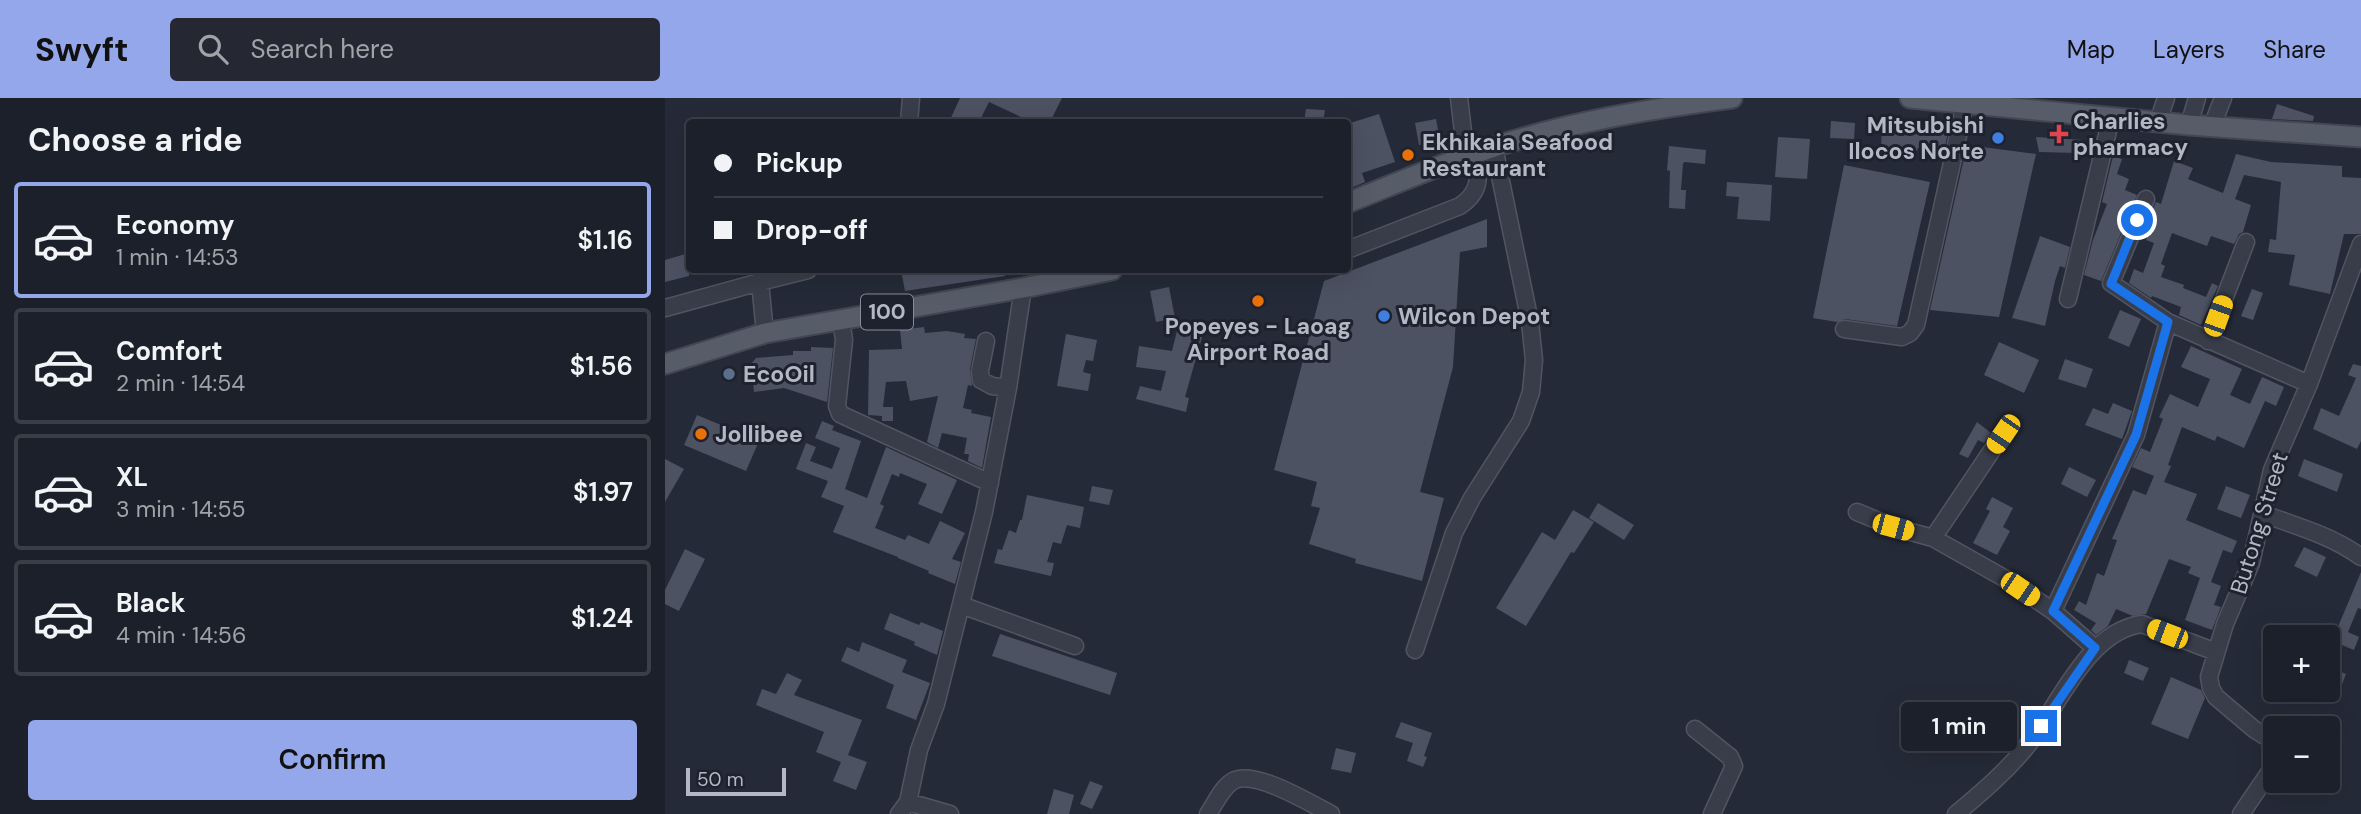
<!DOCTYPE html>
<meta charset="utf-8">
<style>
body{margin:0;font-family:"DM Sans",sans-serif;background:#252832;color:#f1f3f6;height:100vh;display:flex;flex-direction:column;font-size:26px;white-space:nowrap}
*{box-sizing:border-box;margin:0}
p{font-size:23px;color:#a0a3a8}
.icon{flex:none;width:38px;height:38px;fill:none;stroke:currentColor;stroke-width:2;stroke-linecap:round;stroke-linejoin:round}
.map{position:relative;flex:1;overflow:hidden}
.panel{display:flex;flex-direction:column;background:#1c202a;width:665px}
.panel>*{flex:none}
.banner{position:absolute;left:21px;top:21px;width:665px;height:154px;border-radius:7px;box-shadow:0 7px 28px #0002,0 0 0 2px #3a3e47;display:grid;align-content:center;height:154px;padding:0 28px;background:#1c202a}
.tools{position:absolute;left:1598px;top:527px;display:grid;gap:14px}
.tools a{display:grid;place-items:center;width:77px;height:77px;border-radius:7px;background:#1c202a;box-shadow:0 7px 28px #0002,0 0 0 2px #3a3e47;font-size:35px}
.scale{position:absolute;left:21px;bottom:18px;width:100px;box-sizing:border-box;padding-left:7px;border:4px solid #b4b8c5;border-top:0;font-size:19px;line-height:24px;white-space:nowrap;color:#b4b8c5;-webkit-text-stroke:5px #1e222e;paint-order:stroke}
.end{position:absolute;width:32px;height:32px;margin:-16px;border:9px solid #1a73e8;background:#fff;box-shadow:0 0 0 4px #fff}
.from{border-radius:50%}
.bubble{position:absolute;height:49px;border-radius:7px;background:#1c202a;box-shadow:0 7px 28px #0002,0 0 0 2px #3a3e47;font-size:23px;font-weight:600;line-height:49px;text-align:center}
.car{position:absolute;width:21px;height:42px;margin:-21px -10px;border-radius:9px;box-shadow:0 0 5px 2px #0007;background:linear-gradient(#f5c518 24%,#345 0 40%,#f5c518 0 76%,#345 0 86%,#f5c518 0)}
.banner b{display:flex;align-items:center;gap:24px;height:66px;font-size:26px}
.banner b+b{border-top:2px solid #3a3e47}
.banner i{width:18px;height:18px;background:#f1f3f6}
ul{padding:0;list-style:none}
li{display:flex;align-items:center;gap:21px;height:116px;margin:0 14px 10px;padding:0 14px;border:4px solid #3a3e47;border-radius:7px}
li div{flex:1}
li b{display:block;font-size:26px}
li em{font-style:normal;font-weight:600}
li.current{border-color:#93a7ea}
li>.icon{width:63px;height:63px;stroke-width:1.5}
h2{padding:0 28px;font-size:32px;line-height:84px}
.cta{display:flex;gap:14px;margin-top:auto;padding:14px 28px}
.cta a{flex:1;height:80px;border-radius:7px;background:#93a7ea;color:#111;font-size:28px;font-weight:600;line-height:80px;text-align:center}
header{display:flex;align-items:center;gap:42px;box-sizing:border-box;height:98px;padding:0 35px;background:#93a7ea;color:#111}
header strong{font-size:33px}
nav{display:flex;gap:38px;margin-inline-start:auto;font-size:24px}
.search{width:490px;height:63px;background:#252832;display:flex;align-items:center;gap:18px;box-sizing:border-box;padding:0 24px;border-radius:7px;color:#a0a3a8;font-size:26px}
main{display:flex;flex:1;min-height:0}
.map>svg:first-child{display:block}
.building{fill:#4c5262}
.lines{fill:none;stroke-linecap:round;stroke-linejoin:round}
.minor-casing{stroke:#515561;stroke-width:19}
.major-casing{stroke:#424652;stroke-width:23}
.minor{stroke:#393d49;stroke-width:16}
.major{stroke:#575c69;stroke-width:19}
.route{stroke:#1a73e8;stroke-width:9}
.health-dot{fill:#e0444e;stroke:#1e222e;stroke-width:2.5}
.shop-dot{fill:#3f7fe0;stroke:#1e222e;stroke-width:2.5}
.food-dot{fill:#e8710a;stroke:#1e222e;stroke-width:2.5}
.service-dot{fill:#5c6f8a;stroke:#1e222e;stroke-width:2.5}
.labels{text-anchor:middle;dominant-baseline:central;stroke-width:6;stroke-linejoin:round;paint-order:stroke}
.shield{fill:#1e222e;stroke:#878b98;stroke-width:2}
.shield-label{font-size:21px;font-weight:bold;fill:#b4b8c5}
.poi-label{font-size:23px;font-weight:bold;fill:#b4b8c5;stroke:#1e222e;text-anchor:start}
.street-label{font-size:23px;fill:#b4b8c5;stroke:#1e222e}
</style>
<header>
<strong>Swyft</strong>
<div class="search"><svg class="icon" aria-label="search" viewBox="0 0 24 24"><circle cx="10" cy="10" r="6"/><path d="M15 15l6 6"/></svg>Search here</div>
<nav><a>Map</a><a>Layers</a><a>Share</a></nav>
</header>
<main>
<section class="panel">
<h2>Choose a ride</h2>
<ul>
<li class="current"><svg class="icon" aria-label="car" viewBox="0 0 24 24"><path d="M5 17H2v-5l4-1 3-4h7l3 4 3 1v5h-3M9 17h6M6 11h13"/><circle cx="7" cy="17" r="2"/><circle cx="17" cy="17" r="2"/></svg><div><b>Economy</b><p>1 min · 14:53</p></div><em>$1.16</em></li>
<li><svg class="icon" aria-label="car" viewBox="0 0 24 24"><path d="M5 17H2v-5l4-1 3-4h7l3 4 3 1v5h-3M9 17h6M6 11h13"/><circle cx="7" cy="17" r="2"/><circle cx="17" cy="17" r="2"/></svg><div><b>Comfort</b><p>2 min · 14:54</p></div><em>$1.56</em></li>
<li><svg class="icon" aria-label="car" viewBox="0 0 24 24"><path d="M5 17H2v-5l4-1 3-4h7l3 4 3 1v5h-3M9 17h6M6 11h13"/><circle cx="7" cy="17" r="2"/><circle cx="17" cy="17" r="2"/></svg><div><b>XL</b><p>3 min · 14:55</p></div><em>$1.97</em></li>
<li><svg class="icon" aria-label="car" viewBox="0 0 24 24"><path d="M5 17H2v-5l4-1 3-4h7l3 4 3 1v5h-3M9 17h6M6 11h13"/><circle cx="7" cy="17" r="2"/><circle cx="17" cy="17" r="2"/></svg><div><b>Black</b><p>4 min · 14:56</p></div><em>$1.24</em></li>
</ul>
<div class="cta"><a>Confirm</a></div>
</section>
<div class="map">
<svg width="1696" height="716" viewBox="0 0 1696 716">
<rect width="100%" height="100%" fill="#252a38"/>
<path class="building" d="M 295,0 L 397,0 L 385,24 L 353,24 L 356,19 L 324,4 L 314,24 L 284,24 Z
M 1612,6 L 1649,18 L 1648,23 L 1607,21 Z
M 641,11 L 660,12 L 658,24 L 639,24 Z
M 714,16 L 730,64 L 697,75 L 700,84 L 686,90 L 684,83 L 688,82 L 682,66 L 682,26 Z
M 771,21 L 775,42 L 754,47 L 750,25 Z
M 1166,23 L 1190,25 L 1189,41 L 1165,40 Z
M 1217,27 L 1260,29 L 1284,31 L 1279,52 L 1253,50 L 1252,53 L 1216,51 Z
M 1113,39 L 1145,41 L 1142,81 L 1110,79 Z
M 1371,39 L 1418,42 L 1413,55 L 1374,54 Z
M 1302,47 L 1371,56 L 1334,219 L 1265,212 Z
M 1004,48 L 1041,52 L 1040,66 L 1019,64 L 1018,66 L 1016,92 L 1021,92 L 1020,111 L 1004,110 L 1005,73 L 1002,72 Z
M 1571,56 L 1606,64 L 1677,68 L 1677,79 L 1696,80 L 1696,136 L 1679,136 L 1665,196 L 1624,187 L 1630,157 L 1603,154 L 1605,141 L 1611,142 L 1616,84 L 1579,77 L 1570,101 L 1586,107 L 1578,134 L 1574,136 L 1569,146 L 1546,138 L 1542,148 L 1507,135 L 1496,166 L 1500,168 L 1496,179 L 1519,187 L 1518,190 L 1541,199 L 1547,185 L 1553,188 L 1536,227 L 1514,217 L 1516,209 L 1487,198 L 1486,200 L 1464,185 L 1469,171 L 1478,175 L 1489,145 L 1481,142 L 1489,122 L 1484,120 L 1491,104 L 1496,106 L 1509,63 L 1528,70 L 1523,81 L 1558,95 Z
M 1448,58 L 1457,61 L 1452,76 L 1464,81 L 1460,92 L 1472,97 L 1436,183 L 1419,177 L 1428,142 L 1442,106 L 1437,104 Z
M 1179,67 L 1265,84 L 1232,228 L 1180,221 L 1172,224 L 1148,220 Z
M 1062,84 L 1107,87 L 1105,123 L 1072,121 L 1074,99 L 1061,98 Z
M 822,121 L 822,149 L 795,154 L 788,269 L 755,394 L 779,400 L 757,483 L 690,465 L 691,461 L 644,446 L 655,410 L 646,408 L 652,384 L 609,372 L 659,183 Z
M 1375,138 L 1405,149 L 1400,170 L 1395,168 L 1390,183 L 1380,228 L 1347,220 Z
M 24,155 L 24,178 L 0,184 L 0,162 Z
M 236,172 L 339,172 L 340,178 L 240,193 Z
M 504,189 L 510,220 L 491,224 L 485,193 Z
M 1587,191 L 1598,195 L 1588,222 L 1576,218 Z
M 1455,212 L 1476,221 L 1464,249 L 1443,240 Z
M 259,229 L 260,235 L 282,233 L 300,236 L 299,240 L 311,241 L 305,271 L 307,288 L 303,287 L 298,310 L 307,312 L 306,315 L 326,319 L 317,370 L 303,363 L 304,356 L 299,356 L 302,340 L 277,335 L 273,350 L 262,344 L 273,298 L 245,303 L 241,283 L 221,284 L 218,309 L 228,309 L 228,323 L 217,323 L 217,315 L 217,318 L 203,317 L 204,252 L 237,251 L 235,232 Z
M 512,233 L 537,239 L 520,299 L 524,300 L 521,314 L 471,301 L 475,288 L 496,293 L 501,273 L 471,269 L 474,248 L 507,253 Z
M 401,236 L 432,242 L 428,263 L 421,262 L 418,274 L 426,276 L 423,293 L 392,288 Z
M 1334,244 L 1374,262 L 1359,295 L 1319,277 Z
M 1526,248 L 1577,271 L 1565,297 L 1585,306 L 1597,279 L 1619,289 L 1611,308 L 1600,303 L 1579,350 L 1552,338 L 1550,343 L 1517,329 L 1503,367 L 1506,368 L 1499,384 L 1532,396 L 1521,422 L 1572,443 L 1567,455 L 1558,452 L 1546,484 L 1556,488 L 1549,507 L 1556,509 L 1547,532 L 1520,522 L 1535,480 L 1523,475 L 1526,469 L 1504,461 L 1481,516 L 1468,518 L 1451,511 L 1443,528 L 1431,537 L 1426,532 L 1431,525 L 1409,512 L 1414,503 L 1421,507 L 1432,475 L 1439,478 L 1452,442 L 1447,441 L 1468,392 L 1481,397 L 1489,378 L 1467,369 L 1476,350 L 1485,354 L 1498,321 L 1494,319 L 1505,296 L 1533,309 L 1545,281 L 1516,269 Z
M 146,249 L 168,250 L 162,304 L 119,290 L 89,294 L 87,275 L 76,278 L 91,260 L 128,257 L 128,253 L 146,253 Z
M 1400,261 L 1428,271 L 1421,290 L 1393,281 Z
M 1688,266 L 1696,268 L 1696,343 L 1692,351 L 1648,331 L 1656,310 L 1674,318 L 1691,280 L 1683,277 Z
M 1448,305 L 1467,313 L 1457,341 L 1420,327 L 1428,310 L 1443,316 Z
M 32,317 L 94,343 L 81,373 L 19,347 Z
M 157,323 L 169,328 L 167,332 L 196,343 L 180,391 L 202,400 L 221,349 L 292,382 L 277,416 L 253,406 L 262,386 L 235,375 L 234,379 L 227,376 L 215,406 L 219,408 L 210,430 L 240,442 L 243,437 L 264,446 L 275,423 L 300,435 L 287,461 L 296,464 L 290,486 L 263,475 L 264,473 L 233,460 L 233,459 L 168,434 L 179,408 L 156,399 L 163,383 L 131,371 L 141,345 L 151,349 L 145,363 L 167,371 L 175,350 L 150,340 Z
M 1312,324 L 1326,335 L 1319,345 L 1313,342 L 1303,360 L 1294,356 Z
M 0,361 L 19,371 L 0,404 Z
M 1639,361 L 1678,376 L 1672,394 L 1633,378 Z
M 1404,369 L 1431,382 L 1422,399 L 1396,386 Z
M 427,388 L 448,392 L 444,407 L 424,403 Z
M 1561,388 L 1585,397 L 1576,420 L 1552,411 Z
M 362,397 L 419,409 L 415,430 L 402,427 L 396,446 L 388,444 L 382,464 L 389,465 L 386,478 L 329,465 L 333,451 L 337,452 L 344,432 L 351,435 L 355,422 L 357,422 Z
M 1327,399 L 1348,410 L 1338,429 L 1345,433 L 1332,457 L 1308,445 L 1325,413 L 1321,411 Z
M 933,405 L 969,427 L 959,442 L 924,420 Z
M 908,412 L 929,424 L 909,455 L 906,454 L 861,528 L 831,510 L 877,434 L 890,442 Z
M 1639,449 L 1661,459 L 1652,479 L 1629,468 Z
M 20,451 L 40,461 L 14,513 L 0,506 L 0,492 Z
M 1696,474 L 1696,511 L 1693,510 L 1683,534 L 1694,539 L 1689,552 L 1667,543 Z
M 225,515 L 254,527 L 256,524 L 278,533 L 272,557 L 249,547 L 250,544 L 219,531 Z
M 335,536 L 452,575 L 445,597 L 327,558 Z
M 197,544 L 242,562 L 237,574 L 265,585 L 251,622 L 221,610 L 229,587 L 176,563 L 182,549 L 194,554 Z
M 1464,562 L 1484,570 L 1478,583 L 1459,575 Z
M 1662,568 L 1681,576 L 1673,597 L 1662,592 Z
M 122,575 L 137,582 L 129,597 L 197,622 L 183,657 L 202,664 L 191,692 L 168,683 L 176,664 L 151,654 L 159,634 L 91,607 L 97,591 L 111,596 Z
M 1506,579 L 1536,592 L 1540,600 L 1523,641 L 1486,626 Z
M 736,624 L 767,635 L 759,658 L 762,659 L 758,669 L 742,663 L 748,645 L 730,639 Z
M 671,650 L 691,655 L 686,675 L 666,671 Z
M 425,683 L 438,688 L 427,711 L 415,706 Z
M 389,691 L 409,697 L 404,716 L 382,716 Z"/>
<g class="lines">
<g class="minor-casing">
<path id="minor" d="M 794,0 L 801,59
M 244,24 L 246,0
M 1493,24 L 1501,0
M 1524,27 L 1532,0
M 1547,28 L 1558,0
M 1481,101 L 1446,185 L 1503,224
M 682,152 L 795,108 C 817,93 813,79 813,54
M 95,184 L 143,172
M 1403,201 L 1446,20
M 0,210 L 95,184 L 100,235
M 176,222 L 179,242 L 172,308 L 175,316 L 325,385
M 1179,231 L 1237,239 L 1245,235 L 1251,227 L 1300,6
M 321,243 L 315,273 L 316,282 L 327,288 L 343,290
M 1543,243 L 1581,144
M 1192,414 L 1228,429 L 1268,440 L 1339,480 L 1388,513
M 1598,416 C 1632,428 1667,438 1696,459
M 1268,440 L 1338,336
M 296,507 L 410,548
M 1430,550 L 1388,513 L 1471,337 L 1503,224 L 1644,286
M 750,552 L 789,435 L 807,400 L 856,323 L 866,294 L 869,262 L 865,224 L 829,49
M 1030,631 L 1065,659 L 1069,668 L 1047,716
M 243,704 L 254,652 L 271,606 L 319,414 L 343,290 L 358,190
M 234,716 L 243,704 L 285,716
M 543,716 C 550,706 558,687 570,682 C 592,673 645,705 666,716
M 1291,716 C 1316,695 1341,674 1362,648 C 1394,608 1422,533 1477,526 L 1551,554
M 1576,716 L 1610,666 L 1608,643 L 1590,632 L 1551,599 L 1546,590 L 1544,579 L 1560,526 L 1586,465 L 1607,372 L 1644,286 L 1696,146"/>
</g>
<g class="major-casing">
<path id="major" d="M 1245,0 L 1524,27 L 1696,39
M 682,105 C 727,87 771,68 817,53 C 898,25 983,11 1067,0
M 0,266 L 100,235 L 358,190 L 447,172"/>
</g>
<use href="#minor" class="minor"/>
<use href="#major" class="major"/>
</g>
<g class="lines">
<path class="route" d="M 1376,628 L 1430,550 L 1388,513 L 1471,337 L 1503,224 L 1446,186 L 1472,122"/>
</g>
<path class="health-dot" d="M1390.5 25.5h7v7h7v7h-7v7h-7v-7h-7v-7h7z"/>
<g class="shop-dot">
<circle cx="1333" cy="40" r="7"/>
<circle cx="719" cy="218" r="7"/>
</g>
<g class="food-dot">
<circle cx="743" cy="57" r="7"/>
<circle cx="593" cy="203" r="7"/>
<circle cx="36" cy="336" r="7"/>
</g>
<circle class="service-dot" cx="64" cy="276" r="7"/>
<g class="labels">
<rect class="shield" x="196" y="196.5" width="52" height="35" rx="5"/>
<g class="shield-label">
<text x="222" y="214">100</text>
</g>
<g class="poi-label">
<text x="1408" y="23">Charlies<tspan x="1408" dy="26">pharmacy</tspan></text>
<text x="1319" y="27" text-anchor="end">Mitsubishi<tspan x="1319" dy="26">Ilocos Norte</tspan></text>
<text x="757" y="44">Ekhikaia Seafood<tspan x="757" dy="26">Restaurant</tspan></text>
<text x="733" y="218">Wilcon Depot</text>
<text x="593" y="228" text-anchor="middle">Popeyes - Laoag<tspan x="593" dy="26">Airport Road</tspan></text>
<text x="78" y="276">EcoOil</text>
<text x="50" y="336">Jollibee</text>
</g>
<g class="street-label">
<text transform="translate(1594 425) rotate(-73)">Butong Street</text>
</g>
</g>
</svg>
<div class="tools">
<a>+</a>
<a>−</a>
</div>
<div class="scale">50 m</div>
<i class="end from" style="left:1472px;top:122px"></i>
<i class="end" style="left:1376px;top:628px"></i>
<div class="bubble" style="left:1236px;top:604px;width:116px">1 min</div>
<i class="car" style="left:1553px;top:218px;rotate:20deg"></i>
<i class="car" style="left:1338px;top:336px;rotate:214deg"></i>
<i class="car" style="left:1228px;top:429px;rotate:105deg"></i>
<i class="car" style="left:1355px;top:491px;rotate:124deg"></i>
<i class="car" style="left:1502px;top:536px;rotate:291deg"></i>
<div class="banner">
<b><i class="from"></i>Pickup</b>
<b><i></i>Drop-off</b>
</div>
</div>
</main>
